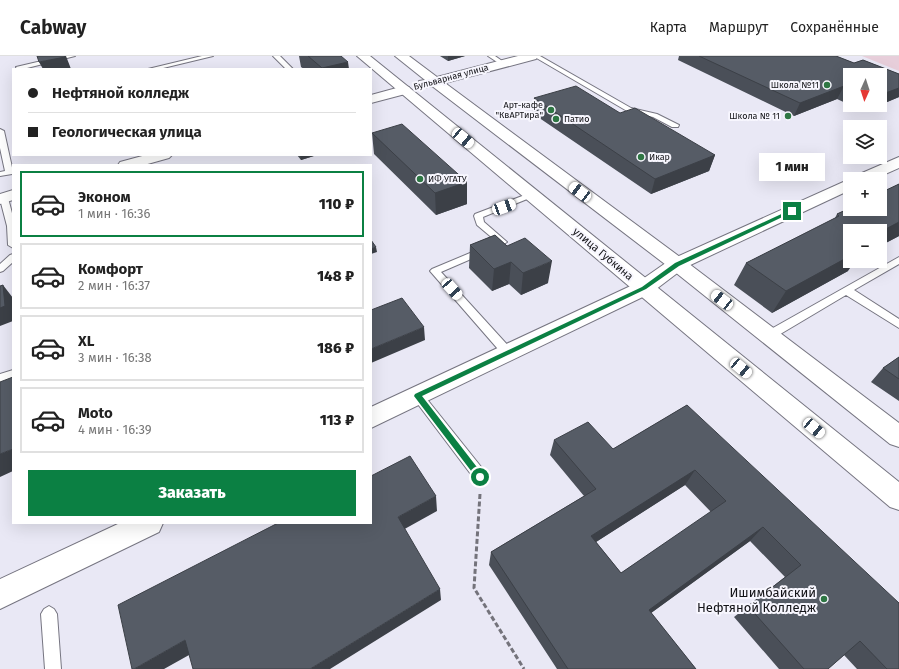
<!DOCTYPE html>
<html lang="ru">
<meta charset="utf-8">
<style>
body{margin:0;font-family:"Fira Sans",sans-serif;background:#f2f2f2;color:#222;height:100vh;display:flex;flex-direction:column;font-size:15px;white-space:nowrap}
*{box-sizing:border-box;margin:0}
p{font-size:13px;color:#767676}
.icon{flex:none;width:22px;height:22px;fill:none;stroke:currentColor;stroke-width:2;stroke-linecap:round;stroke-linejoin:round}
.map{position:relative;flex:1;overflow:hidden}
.details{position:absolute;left:12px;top:108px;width:360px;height:360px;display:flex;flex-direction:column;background:#fff;border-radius:0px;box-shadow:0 4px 16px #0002}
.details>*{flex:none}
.top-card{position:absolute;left:12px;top:12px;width:360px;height:88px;border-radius:0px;box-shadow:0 4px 16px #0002;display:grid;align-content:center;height:88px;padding:0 16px;background:#fff}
.needle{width:26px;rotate:183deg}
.tools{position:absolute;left:843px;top:12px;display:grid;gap:8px}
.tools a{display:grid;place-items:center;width:44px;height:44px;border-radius:0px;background:#fff;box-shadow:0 4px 16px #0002;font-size:20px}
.end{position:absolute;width:18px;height:18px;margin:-9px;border:5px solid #0b8043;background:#fff;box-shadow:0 0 0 2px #fff}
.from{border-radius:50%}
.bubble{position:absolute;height:28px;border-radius:0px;background:#fff;box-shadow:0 4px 16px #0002;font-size:13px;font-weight:800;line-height:28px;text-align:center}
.car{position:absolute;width:12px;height:24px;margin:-12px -6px;border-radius:5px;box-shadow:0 0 3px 1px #0007;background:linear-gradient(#fff 24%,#345 0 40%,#fff 0 76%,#345 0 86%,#fff 0)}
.top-card b{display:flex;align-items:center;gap:14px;height:38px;font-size:15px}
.top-card b+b{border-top:1px solid #e0e0e0}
.top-card i{width:10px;height:10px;background:#222}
ul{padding:7px 0 0;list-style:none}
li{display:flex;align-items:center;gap:12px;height:66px;margin:0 8px 6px;padding:0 8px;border:2px solid #e0e0e0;border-radius:0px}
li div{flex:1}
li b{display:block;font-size:15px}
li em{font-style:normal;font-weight:800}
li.current{border-color:#0b8043}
li>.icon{width:36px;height:36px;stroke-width:1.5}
.button{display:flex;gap:8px;margin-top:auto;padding:8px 16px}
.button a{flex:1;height:46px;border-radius:0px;background:#0b8043;color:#fff;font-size:16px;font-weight:800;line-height:46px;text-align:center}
header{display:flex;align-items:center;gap:24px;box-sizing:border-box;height:56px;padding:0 20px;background:#fff;border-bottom:1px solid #e0e0e0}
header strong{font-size:19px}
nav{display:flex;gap:22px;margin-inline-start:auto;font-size:14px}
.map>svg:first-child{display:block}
.green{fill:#e7ceda}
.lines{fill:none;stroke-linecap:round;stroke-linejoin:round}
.lane-casing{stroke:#767581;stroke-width:2}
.street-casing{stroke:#767581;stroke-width:2}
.secondary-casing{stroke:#767581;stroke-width:2}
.path{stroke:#74737b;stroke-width:3;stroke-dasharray:5 2.5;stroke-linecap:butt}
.lane{fill:#fff;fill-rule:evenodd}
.street{fill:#fff;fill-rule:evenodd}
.secondary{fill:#fff;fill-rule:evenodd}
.wall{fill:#4a4f58;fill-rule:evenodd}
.shaded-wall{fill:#3c4047}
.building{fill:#565c66;stroke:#3c4047;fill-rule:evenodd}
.route{fill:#0b8043}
.poi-dot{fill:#2e7643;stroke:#f7f6fe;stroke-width:1.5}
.labels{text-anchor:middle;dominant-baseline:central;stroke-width:4;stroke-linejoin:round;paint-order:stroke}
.far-street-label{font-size:9px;fill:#141418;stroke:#f7f6fe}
.far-poi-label{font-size:9px;fill:#141418;stroke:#f7f6fe;text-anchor:end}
.street-label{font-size:11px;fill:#141418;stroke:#f7f6fe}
.near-poi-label{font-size:13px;fill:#141418;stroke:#f7f6fe;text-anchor:end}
</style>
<header>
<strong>Cabway</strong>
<nav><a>Карта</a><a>Маршрут</a><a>Сохранённые</a></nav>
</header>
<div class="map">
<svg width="899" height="613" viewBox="0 0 899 613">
<rect width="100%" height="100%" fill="#e9e8f5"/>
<path class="green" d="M 862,0 L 899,0 L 899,15 Z"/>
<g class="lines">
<g class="lane-casing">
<path id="lane" d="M 63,0 L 75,0 L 23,13 L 17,13 L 16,11 Z
M 202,0 L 213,0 L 159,13 L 148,13 Z
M 273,0 L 280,0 L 293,13 L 286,13 Z
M 488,0 L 495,0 L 505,7 L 500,8 Z
M 533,0 L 540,0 L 631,52 L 657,58 L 679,69 L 678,71 L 672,71 L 653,61 L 627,55 Z
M 0,73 L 4,75 L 13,116 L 12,118 L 0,120 L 0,116 L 5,115 L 0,92 Z
M 530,137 L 536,137 L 537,139 L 483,161 L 484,166 L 507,186 L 501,190 L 495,190 L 493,188 L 496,185 L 477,169 L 474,160 L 475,158 Z
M 4,139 L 8,142 L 13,161 L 13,192 L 8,189 L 7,170 L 0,143 L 1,140 Z
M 482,192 L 487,195 L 485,197 L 441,216 L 512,294 L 513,297 L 512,300 L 504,300 L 430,215 L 432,213 Z
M 13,198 L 13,206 L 3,215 L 0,216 L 0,208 L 10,199 Z
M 899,201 L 899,208 L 854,234 L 899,263 L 899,272 L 846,239 L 772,283 L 764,283 L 763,280 L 764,277 Z
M 13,314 L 13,323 L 0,327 L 0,318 Z
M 418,335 L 422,337 L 486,417 L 487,421 L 486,425 L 481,427 L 476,425 L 414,343 L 412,340 L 414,337 Z
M 49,550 L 54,553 L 57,558 L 61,613 L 45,613 L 41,558 L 44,553 Z"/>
</g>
<g class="street-casing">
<path id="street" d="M 404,30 L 409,31 L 411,34 L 409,37 L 371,47 L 371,39 Z
M 146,99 L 172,99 L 169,102 L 144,109 L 118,109 L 120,106 Z
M 899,101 L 899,112 L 874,123 L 853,123 L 855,120 Z
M 850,123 L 850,134 L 684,212 L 651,237 L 371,372 L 371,351 L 637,227 L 670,204 Z
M 13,134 L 13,144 L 0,148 L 0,138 Z
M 120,467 L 163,467 L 159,476 L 0,553 L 0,523 Z"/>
</g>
<g class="secondary-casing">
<path id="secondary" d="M 357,0 L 370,0 L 899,426 L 899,454 L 890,451 Z
M 395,0 L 409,0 L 437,21 L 518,0 L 538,0 L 536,3 L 445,27 L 684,204 L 899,367 L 899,391 L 890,388 L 670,212 L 432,30 L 424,32 L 419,31 L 418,28 L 419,25 L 425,24 Z"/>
</g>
<path class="path" d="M 480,438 L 474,532 L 524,613"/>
<use href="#lane" class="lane"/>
<use href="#street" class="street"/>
<use href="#secondary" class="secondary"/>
</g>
<path class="wall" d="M 299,0 L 341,0 L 349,13 L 304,13 L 301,11 Z
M 440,0 L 465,0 L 448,5 Z
M 679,0 L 836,0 L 854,7 L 863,4 L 899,18 L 899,41 L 880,49 L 880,19 L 850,19 L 850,49 L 837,43 L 794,60 L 678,4 Z
M 534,42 L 620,57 L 715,99 L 709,115 L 651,138 L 532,57 Z
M 851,49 L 880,49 L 865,55 Z
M 372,77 L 467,126 L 467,148 L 436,159 L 374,98 Z
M 297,99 L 317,99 L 301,104 Z
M 899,128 L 899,180 L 880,190 L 880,175 L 850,175 L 848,215 L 772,257 L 734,229 L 746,207 L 835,162 L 837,158 Z
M 495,179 L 548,227 L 521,239 L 509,228 L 492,235 L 469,212 L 470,189 Z
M 899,301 L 899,345 L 871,326 L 883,312 Z
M 687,349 L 899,613 L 857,613 L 844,599 L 828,613 L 779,613 L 734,561 L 785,521 L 750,485 L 651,557 L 696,613 L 557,613 L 489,509 L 491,496 L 584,440 L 550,399 L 554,384 L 613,393 ZM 685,429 L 711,456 L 621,517 L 596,486 Z"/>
<path class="shaded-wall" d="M 64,0 L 66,0 L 71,13 L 43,13 L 39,6 Z
M 448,0 L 465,0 L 448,5 Z
M 348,6 L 349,13 L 322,13 L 322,12 Z
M 844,30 L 837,43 L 794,60 L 800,47 Z
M 899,32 L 899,41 L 880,49 L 880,39 Z
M 868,49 L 880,49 L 865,55 Z
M 300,99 L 317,99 L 301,104 Z
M 715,99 L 709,115 L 651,138 L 655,123 Z
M 467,126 L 467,148 L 436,159 L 435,137 Z
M 899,166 L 899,180 L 880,190 L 880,176 Z
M 376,191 L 377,196 L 371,198 L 371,193 Z
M 850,199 L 850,205 L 855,205 L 848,215 L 772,257 L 786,235 Z
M 552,205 L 548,227 L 521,239 L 523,217 Z
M 511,206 L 509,228 L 492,235 L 494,213 Z
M 3,229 L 13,242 L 13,265 L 0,270 L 0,252 Z
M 424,271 L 425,284 L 371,307 L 371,293 Z
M 13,393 L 13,415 L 0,421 L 0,398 Z
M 695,414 L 685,429 L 585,493 L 591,480 Z
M 436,440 L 437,455 L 401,475 L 398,461 Z
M 763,471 L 750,485 L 640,565 L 649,554 Z
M 440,533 L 441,544 L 330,613 L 310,613 Z
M 185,584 L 198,594 L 164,613 L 134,613 Z"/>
<path class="building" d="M 37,0 L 64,0 L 65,1 L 39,6 Z
M 308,0 L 341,0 L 348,6 L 322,12 Z
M 699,0 L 836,0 L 854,7 L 863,4 L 899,18 L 899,32 L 880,39 L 880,19 L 850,19 L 850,33 L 844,30 L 800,47 Z
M 576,30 L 620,57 L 635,52 L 715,99 L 655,123 L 534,42 Z
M 402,68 L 467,126 L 435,137 L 372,77 Z
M 899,128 L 899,166 L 880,176 L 880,175 L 850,175 L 850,200 L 786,235 L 746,207 L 839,160 L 837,158 L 850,152 L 850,153 L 880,153 L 880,137 Z
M 495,179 L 507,190 L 525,182 L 552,205 L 523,217 L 511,206 L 494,213 L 470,189 Z
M 371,184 L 376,191 L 371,193 Z
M 3,229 L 5,250 L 0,252 L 0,230 Z
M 402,242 L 424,271 L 371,293 L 371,254 Z
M 899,301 L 899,323 L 883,312 Z
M 13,321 L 13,393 L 0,398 L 0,326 Z
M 687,349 L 899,547 L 899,613 L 887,613 L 860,585 L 828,613 L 804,613 L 748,550 L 801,509 L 763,471 L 649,554 L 696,613 L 568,613 L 491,496 L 596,433 L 554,384 L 588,366 L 613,393 ZM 695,414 L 726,445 L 621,517 L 591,480 Z
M 410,400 L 436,440 L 398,461 L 440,533 L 310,613 L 193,613 L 185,584 L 134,613 L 132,613 L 118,549 L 278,467 L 371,467 L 371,420 Z"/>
<path class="route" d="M 790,154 L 795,155 L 679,210 L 646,233 L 422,340 L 483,419 L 483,424 L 478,424 L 414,340 L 415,338 L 642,231 L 675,207 Z"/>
<g class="poi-dot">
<circle cx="827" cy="29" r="4"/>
<circle cx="551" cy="54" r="4"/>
<circle cx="788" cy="60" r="4"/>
<circle cx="556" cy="63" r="4"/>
<circle cx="641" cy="101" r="4"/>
<circle cx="420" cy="123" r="4"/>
<circle cx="824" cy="543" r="4"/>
</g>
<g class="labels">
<g class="far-street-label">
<text transform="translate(451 21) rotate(-15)">Бульварная улица</text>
</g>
<g class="far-poi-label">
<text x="819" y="29">Школа №11</text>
<text x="543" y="49">Арт-кафе<tspan x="543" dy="10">"КвАРТира"</tspan></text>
<text x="780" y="60">Школа № 11</text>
<text x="564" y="63" text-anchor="start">Патио</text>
<text x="649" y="101" text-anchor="start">Икар</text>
<text x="428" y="123" text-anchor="start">ИФ УГАТУ</text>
</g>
<g class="street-label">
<text transform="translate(603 198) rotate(40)">улица Губкина</text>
</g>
<g class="near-poi-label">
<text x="816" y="536">Ишимбайский<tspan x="816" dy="15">Нефтяной Колледж</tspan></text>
</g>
</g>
</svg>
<div class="tools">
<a><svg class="needle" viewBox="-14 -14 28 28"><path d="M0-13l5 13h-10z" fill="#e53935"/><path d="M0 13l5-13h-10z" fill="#767676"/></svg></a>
<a><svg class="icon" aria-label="layers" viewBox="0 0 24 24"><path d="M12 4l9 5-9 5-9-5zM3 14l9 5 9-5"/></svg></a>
<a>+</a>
<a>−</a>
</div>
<i class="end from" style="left:480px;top:421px"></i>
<i class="end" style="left:792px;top:155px"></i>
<div class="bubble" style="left:759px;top:97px;width:66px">1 мин</div>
<i class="car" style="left:463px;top:82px;rotate:130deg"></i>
<i class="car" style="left:580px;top:136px;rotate:307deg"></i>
<i class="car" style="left:504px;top:151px;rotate:70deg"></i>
<i class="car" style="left:452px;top:233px;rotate:138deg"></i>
<i class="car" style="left:722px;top:244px;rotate:308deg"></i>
<i class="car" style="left:741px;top:312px;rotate:130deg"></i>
<i class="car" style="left:814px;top:372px;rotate:130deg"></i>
<div class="top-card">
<b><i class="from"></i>Нефтяной колледж</b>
<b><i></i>Геологическая улица</b>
</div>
<section class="details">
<ul>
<li class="current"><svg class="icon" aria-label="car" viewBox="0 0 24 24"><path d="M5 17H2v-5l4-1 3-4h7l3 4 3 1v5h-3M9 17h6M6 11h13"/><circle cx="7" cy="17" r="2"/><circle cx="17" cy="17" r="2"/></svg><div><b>Эконом</b><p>1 мин · 16:36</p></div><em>110 ₽</em></li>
<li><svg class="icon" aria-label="car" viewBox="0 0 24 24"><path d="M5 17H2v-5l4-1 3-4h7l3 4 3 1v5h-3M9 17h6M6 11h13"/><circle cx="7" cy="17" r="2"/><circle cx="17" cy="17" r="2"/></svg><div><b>Комфорт</b><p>2 мин · 16:37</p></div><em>148 ₽</em></li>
<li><svg class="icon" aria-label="car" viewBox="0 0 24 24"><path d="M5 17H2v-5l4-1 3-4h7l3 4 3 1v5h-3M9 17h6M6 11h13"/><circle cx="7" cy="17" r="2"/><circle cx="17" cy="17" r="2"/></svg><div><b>XL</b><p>3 мин · 16:38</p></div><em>186 ₽</em></li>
<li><svg class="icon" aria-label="car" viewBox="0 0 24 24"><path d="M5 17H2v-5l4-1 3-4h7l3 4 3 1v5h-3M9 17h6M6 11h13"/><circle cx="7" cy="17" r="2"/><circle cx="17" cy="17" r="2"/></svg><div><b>Moto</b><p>4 мин · 16:39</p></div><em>113 ₽</em></li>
</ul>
<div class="button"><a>Заказать</a></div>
</section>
</div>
